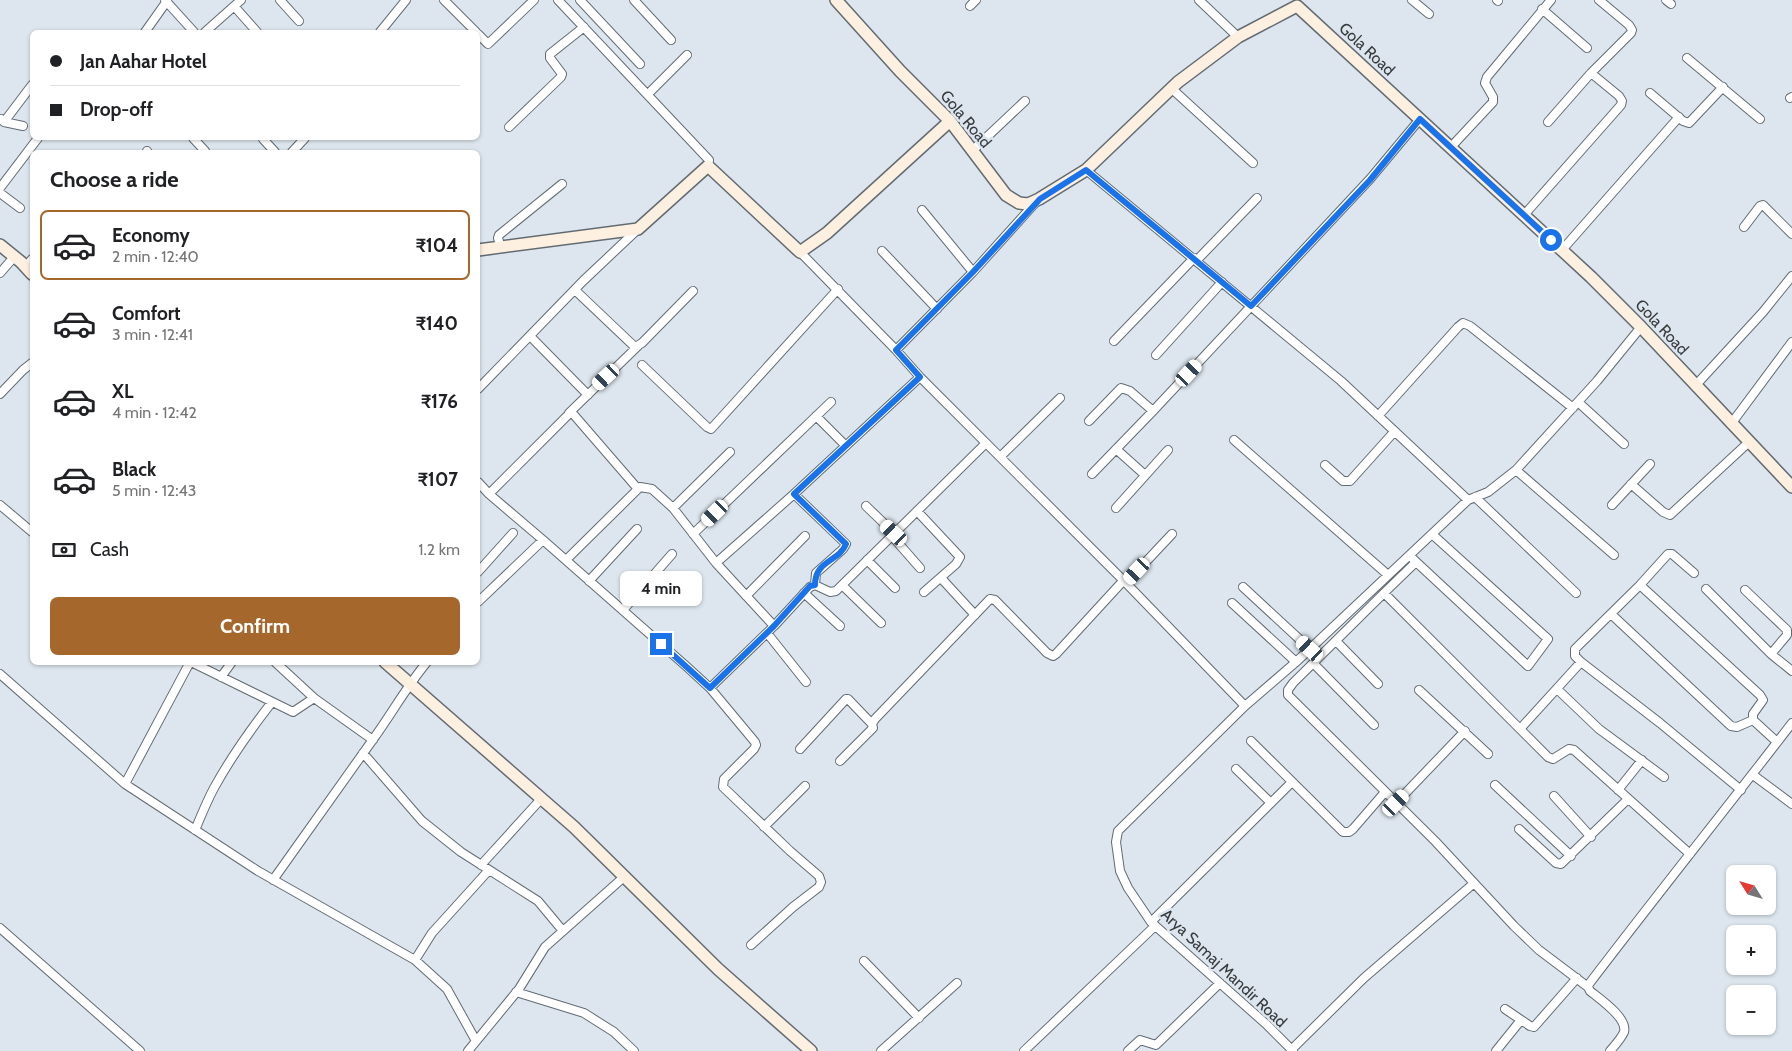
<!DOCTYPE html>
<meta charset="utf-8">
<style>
body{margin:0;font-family:Cabin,sans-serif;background:#f2f2f2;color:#202124;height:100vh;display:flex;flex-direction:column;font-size:19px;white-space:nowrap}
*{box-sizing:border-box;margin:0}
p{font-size:16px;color:#757577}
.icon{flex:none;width:28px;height:28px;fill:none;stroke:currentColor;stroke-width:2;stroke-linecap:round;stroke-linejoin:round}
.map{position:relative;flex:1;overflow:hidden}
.side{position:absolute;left:30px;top:150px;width:450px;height:515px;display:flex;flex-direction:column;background:#fff;border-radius:8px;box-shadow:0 1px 4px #0004}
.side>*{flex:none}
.hud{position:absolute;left:30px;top:30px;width:450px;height:110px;border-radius:8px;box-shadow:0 1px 4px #0004;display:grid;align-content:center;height:110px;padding:0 20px;background:#fff}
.needle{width:32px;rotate:307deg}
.fabs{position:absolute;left:1726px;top:865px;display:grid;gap:10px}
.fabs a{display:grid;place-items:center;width:50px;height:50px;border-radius:8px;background:#fff;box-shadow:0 1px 4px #0004;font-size:25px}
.end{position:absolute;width:22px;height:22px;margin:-11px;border:6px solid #1a73e8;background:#fff;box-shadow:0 0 0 2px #fff}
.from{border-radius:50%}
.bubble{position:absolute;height:35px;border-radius:8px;background:#fff;box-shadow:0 1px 4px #0004;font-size:16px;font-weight:800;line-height:35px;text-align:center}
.car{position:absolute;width:15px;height:30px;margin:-15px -8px;border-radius:6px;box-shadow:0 0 4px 1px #0007;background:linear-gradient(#fff 24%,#345 0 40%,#fff 0 76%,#345 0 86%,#fff 0)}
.hud b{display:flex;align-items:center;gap:18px;height:48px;font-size:19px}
.hud b+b{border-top:1px solid #e0e0e0}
.hud i{width:12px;height:12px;background:#202124}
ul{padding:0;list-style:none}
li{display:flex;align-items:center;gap:15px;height:70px;margin:0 10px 8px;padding:0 10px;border:2px solid transparent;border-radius:8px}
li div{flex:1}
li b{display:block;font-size:19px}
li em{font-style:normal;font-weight:800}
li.current{border-color:#a5672c}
li>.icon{width:45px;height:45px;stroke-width:1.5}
h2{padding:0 20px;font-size:22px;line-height:60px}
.pay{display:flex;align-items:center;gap:12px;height:55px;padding:0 20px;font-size:19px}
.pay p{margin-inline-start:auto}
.cta{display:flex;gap:10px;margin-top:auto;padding:10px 20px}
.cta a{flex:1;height:58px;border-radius:8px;background:#a5672c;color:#fff;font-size:20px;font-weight:800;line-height:58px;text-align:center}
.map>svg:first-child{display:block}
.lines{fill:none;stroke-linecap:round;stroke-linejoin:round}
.street-casing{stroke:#636b72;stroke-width:10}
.secondary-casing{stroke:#636b72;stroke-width:14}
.street{stroke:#fff;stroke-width:8}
.secondary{stroke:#fef0e1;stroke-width:11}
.route{stroke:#1a73e8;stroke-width:6}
.labels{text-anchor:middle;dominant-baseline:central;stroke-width:5;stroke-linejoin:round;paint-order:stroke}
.street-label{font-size:16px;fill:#373b3e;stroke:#dde6ee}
</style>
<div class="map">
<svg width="1792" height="1051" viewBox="0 0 1792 1051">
<rect width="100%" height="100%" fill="#dde6ee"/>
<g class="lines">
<g class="street-casing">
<path id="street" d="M 165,0 L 194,32
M 280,0 L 299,21
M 444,0 L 476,32
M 558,0 L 709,160 L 708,166
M 580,0 L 640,64
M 634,0 L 671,40
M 1199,0 L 1238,37
M 1412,0 L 1429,14
M 1497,0 L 1498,1
M 1666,0 L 1671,4
M 234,6 L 257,32
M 970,6 L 976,0
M 1542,9 L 1587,48
M 145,32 L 167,1
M 205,32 L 241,0
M 380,32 L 406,0
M 478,34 L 488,44 L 534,0
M 1687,58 L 1760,119
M 1171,88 L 1253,163
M 1650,93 L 1683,121 L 1689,123 L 1723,87
M 648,94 L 687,55
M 1790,98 L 1792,97
M 1,119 L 4,122 L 23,126
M 4,122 L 32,85
M 1548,122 L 1591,73 L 1631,33 L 1632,30 L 1629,25 L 1599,0
M 509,127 L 561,77 L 562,74 L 550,58 L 550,54 L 584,27
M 193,138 L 205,151 L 203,152
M 263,139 L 275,152
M 1451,147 L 1493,102 L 1493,97 L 1485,83 L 1487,77 L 1551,0
M 972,151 L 1025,101
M 147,152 L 147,151
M 292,152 L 305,138
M 1086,170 L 1341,381 L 1468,500
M 0,188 L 38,138
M 0,193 L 20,208
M 922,210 L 973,272
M 1524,215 L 1621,105 L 1622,101 L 1619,96 L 1591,73
M 1744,227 L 1760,206 L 1763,205 L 1792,234
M 501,248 L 498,238 L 499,235 L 562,184
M 1562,250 L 1679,117
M 882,251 L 937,309
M 800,252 L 896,350 L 920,377 L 1126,583 L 1245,706
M 1196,261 L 1257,198
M 26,266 L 32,259
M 0,273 L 14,257
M 575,290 L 635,347 L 642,343 L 693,291
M 530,336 L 588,395
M 1114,341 L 1194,258
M 896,350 L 973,272 L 1036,202
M 1156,355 L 1222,282
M 642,365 L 707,427 L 711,429 L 838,289
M 1695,386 L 1763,312 L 1792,276
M 478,389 L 583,281 L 637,230
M 0,394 L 23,370 L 32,363
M 1578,402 L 1624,444
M 569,413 L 638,346
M 816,416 L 846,446
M 1378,416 L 1458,327 L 1463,323 L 1470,326 L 1573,408
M 1089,421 L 1121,388 L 1130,391 L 1153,411
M 1731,424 L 1792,342
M 1234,440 L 1388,575
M 1116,449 L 1145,475
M 1000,457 L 1060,398
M 1325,465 L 1343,481 L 1350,481 L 1394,432
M 1516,470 L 1614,555
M 1092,474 L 1153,411 L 1370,179 L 1420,119
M 478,482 L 489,494 L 543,540 L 478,602
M 1631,484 L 1663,512 L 1670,515 L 1749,442
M 489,494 L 570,413 L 574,415 L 638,489
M 794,494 L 846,544 L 843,549 L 816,573 L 815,585
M 1475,497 L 1576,593
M 0,505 L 32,532
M 1612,505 L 1650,464
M 866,506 L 894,533
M 673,508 L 730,452
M 1116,508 L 1168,450
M 917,511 L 960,557 L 956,564 L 924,592
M 693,534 L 831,402
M 892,536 L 920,568
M 543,540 L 686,666 L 710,688 L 755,742 L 756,745 L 754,749 L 724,779 L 723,787 L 790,851 L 819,876 L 821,882 L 819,887 L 793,907 L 751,945
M 1413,559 L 1528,666 L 1548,639 L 1433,535
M 566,560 L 640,487 L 652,489 L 673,508 L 716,563 L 774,626
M 867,560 L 895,588
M 1416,562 L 1384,593 L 1548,757 L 1553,759 L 1569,749 L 1574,750 L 1690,854
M 716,563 L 794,494 L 920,377
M 478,572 L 513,533
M 1694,573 L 1672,554 L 1668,554 L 1640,585 L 1575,649 L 1575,656 L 1581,662 L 1660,723 L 1741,790
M 941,578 L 975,615
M 589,581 L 637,529
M 1126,583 L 1172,534
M 842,585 L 881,623
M 1640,585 L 1760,695 L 1763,700 L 1753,714 L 1753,720 L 1777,742
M 1243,587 L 1310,649
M 1706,589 L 1771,654 L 1792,671
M 1745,590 L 1787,630 L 1787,635 L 1771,654
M 804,593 L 840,626
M 1384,593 L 1293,683 L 1288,690 L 1288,695 L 1435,841 L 1514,926 L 1539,950 L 1588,987
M 746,596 L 805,536
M 1232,603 L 1296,662
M 623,610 L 672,554
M 1611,614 L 1731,726 L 1737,727 L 1753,720
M 767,633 L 806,682
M 1336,641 L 1378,684
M 191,662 L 293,712 L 314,698 L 373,740
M 275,662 L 314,698
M 1313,663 L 1374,725
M 0,674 L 125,784 L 258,871 L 415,960 L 447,989 L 476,1041
M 221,677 L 232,662
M 710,688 L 774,626 L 810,587 L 815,585 L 830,592 L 836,591 L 986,443
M 1557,689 L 1599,729 L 1664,777
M 1419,690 L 1488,754
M 1520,729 L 1581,662
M 1251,741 L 1343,832 L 1349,832 L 1353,829 L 1385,792
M 800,749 L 846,699 L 848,699 L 872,724
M 363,753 L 422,821 L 461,852 L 538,901 L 563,931
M 840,761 L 873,728 L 872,724 L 875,719 L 990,599 L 995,600 L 1047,653 L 1053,656 L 1056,654 L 1123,581
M 1236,769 L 1271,803
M 1753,775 L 1792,804
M 125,784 L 190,662
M 1495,785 L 1571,856
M 1618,790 L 1642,760
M 1554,796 L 1591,837
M 1396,803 L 1465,731
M 764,827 L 805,786
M 1519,829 L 1556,863 L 1561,864 L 1628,799
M 195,830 C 201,816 207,801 214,788 C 231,757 251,729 272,702
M 481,865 L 541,799
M 273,880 C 307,832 341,785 374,738 C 392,713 407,686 427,662
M 1151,922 L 1292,782
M 0,928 L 140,1051
M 415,960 L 432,933 L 489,870
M 864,961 L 919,1018
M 516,992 L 584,1013 L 614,1032 L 634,1051
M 1505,1009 L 1530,1026 L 1534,1027 L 1577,978
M 1291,1050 L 1364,978 L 1473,884
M 468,1051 L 519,989 L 545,947 L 625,876
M 881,1051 L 957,983
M 1024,1051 L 1155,926
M 1128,1051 L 1140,1040 L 1156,1045 L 1220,983
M 1293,1051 L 1266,1024 L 1151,922 L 1128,888 L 1120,871 L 1116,842 L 1118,831 L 1245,706 L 1296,662 L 1468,500 L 1488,492 L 1516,470 L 1597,381 L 1641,327
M 1496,1051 L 1521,1020
M 1610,1051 C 1615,1045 1621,1039 1624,1032 C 1628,1018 1600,999 1590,991 L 1588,987 L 1589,984 C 1656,896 1725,810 1792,723"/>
</g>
<g class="secondary-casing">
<path id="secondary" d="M 836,0 L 900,71 L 950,121 L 1006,195 L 1019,203 L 1028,204 L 1039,199 L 1086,170 L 1178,82 L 1238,37 L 1297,6 L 1591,277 L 1641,327 L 1792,487
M 0,245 L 21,262 L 32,274
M 478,250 L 638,229 L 708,166 L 800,252 L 827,233 L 950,121
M 385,662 L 574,827 L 718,969 L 811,1051"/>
</g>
<use href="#street" class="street"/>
<use href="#secondary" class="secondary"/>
</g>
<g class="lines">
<path class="route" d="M 661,644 L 710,688 L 774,626 L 810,586 L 815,585 C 815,560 839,562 846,544 L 794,494 L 920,377 L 896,350 L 973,272 L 1040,199 L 1086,170 L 1251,306 L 1370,180 L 1420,119 L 1551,240"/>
</g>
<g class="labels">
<g class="street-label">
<text transform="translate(1367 49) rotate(43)">Gola Road</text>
<text transform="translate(966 119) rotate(50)">Gola Road</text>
<text transform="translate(1662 327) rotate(47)">Gola Road</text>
<text transform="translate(1224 968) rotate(43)">Arya Samaj Mandir Road</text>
</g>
</g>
</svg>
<div class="fabs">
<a><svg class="needle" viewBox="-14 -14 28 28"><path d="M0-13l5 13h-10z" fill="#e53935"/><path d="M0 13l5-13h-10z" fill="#757577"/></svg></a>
<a>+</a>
<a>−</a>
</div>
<i class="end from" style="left:1551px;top:240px"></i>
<i class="end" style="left:661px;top:644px"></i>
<div class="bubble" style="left:620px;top:571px;width:82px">4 min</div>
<i class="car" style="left:1189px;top:373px;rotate:43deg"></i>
<i class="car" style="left:606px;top:377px;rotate:227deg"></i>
<i class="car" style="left:715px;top:513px;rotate:225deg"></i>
<i class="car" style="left:894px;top:533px;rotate:313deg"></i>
<i class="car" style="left:1137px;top:571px;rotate:223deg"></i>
<i class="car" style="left:1310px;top:649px;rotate:312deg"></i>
<i class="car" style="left:1396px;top:803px;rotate:44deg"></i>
<div class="hud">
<b><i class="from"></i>Jan Aahar Hotel</b>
<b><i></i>Drop-off</b>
</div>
<section class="side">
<h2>Choose a ride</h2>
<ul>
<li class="current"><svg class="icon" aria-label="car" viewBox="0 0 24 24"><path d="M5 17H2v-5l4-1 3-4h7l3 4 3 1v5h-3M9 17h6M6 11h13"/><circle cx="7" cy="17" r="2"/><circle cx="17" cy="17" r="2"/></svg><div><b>Economy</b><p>2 min · 12:40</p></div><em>₹104</em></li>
<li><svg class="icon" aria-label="car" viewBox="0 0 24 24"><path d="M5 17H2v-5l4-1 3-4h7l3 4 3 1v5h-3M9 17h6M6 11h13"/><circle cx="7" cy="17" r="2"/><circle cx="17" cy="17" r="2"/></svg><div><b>Comfort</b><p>3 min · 12:41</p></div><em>₹140</em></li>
<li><svg class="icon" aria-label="car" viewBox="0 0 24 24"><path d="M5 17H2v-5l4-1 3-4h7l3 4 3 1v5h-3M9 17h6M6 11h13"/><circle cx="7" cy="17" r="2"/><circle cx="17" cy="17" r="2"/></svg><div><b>XL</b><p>4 min · 12:42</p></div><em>₹176</em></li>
<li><svg class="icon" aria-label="car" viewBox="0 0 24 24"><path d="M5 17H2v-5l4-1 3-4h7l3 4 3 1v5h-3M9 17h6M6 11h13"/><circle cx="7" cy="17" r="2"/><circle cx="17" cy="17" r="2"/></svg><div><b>Black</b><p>5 min · 12:43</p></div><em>₹107</em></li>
</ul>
<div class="pay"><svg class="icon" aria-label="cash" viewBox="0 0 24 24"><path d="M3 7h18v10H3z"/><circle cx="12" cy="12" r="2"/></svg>Cash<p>1.2 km</p></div>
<div class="cta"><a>Confirm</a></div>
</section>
</div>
